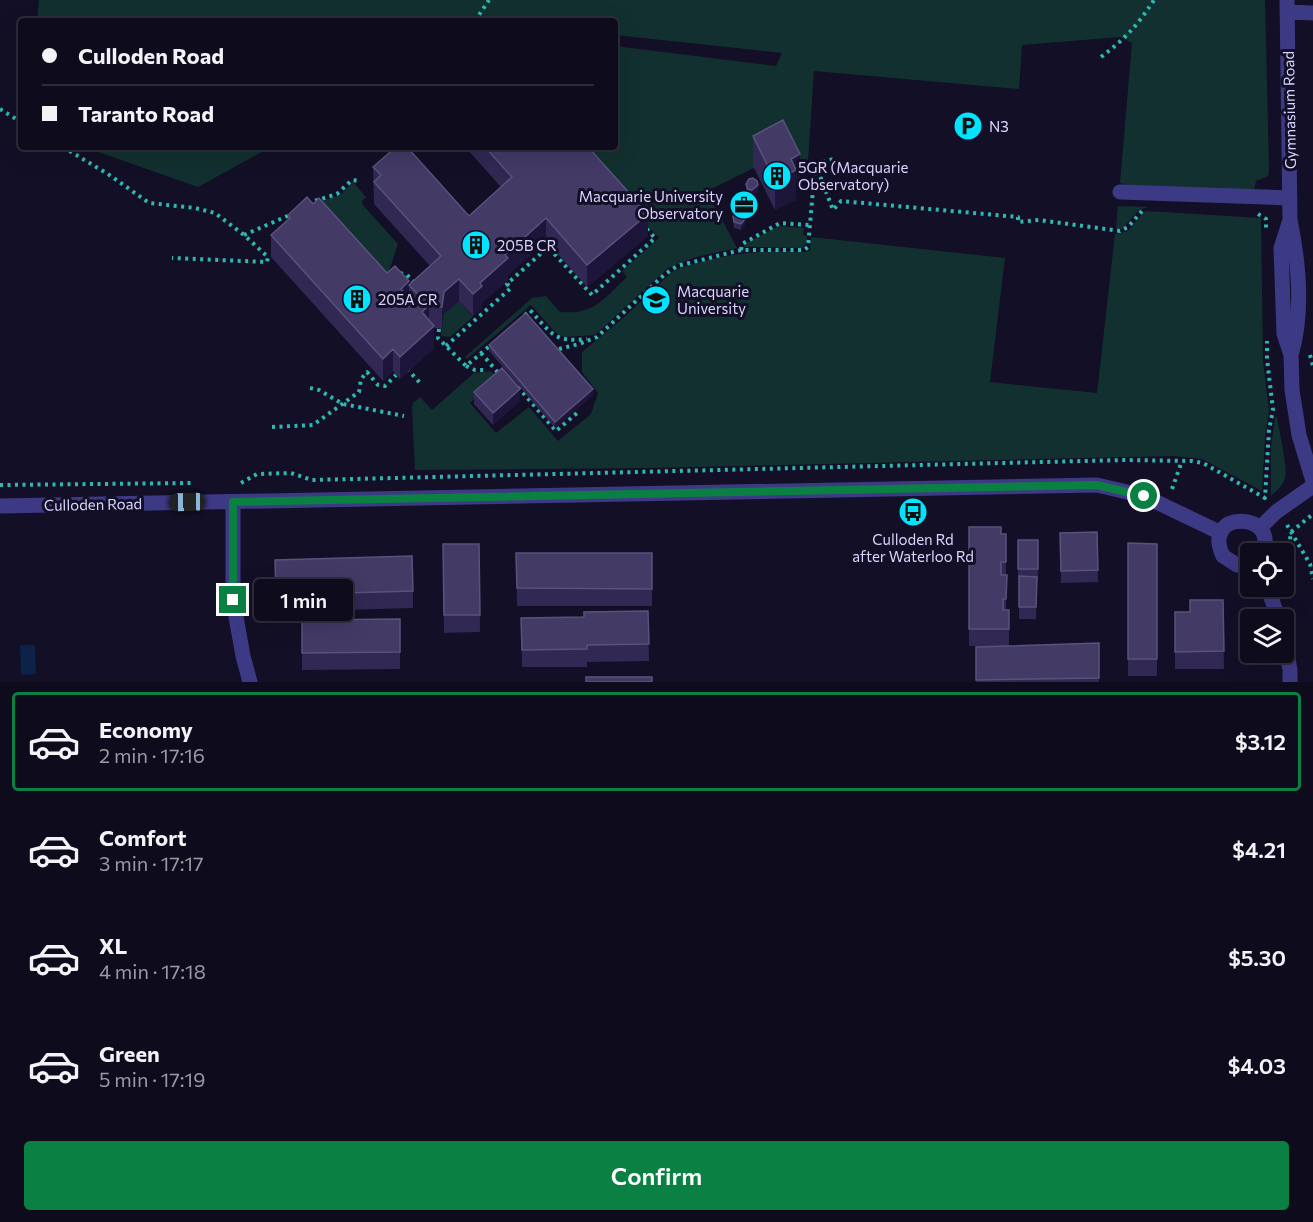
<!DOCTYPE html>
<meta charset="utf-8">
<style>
body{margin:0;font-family:Commissioner,sans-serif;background:#171425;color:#f1f3f6;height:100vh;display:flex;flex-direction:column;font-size:22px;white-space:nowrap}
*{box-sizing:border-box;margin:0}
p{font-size:20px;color:#9b9ba3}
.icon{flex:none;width:33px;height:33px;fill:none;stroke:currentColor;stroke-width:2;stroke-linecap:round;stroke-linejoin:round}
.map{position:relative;height:682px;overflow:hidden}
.sheet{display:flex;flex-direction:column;background:#0e0b1c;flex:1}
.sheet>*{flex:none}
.hud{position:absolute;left:18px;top:18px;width:600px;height:132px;border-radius:6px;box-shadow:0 6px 24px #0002,0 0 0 2px #2e2b3b;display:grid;align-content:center;height:132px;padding:0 24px;background:#0e0b1c}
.tools{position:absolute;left:1240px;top:543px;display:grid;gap:12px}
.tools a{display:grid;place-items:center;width:54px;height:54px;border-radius:6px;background:#0e0b1c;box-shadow:0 6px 24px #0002,0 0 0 2px #2e2b3b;font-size:30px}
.end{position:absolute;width:27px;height:27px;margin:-14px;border:8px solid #0b8043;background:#fff;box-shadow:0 0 0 3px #fff}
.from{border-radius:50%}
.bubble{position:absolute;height:42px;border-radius:6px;background:#0e0b1c;box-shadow:0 6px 24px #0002,0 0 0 2px #2e2b3b;font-size:20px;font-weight:600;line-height:42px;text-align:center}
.car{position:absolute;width:18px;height:36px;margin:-18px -9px;border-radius:8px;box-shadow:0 0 4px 2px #0007;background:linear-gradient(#222 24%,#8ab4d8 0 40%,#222 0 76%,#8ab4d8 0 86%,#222 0)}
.hud b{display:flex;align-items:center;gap:21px;height:57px;font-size:22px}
.hud b+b{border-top:2px solid #2e2b3b}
.hud i{width:15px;height:15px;background:#f1f3f6}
ul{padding:10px 0 0;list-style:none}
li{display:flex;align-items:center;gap:18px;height:99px;margin:0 12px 9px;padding:0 12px;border:3px solid transparent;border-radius:6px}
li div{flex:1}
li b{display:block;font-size:22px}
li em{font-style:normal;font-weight:600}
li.selected{border-color:#0b8043}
li>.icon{width:54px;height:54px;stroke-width:1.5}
.cta{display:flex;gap:12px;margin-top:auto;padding:12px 24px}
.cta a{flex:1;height:69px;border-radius:6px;background:#0b8043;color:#fff;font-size:24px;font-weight:600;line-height:69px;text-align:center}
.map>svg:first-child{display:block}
.green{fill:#12302f}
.water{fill:#0c2248}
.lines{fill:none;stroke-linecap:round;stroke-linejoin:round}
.path{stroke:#2fb8b0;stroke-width:4;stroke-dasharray:3 4.5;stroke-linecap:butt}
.minor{stroke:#3d3a85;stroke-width:15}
.wall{fill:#312854}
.shaded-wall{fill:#1d163a}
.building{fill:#433a66;stroke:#5a527e;stroke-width:1.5}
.route{stroke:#0b8043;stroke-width:8}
.labels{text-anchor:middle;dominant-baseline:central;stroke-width:6;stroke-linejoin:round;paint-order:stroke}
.street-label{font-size:15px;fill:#d9d4ff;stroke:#130f26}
.poi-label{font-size:15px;fill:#d9d4ff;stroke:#130f26;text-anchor:start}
</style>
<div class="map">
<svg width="1313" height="682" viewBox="0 0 1313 682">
<rect width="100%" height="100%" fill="#130f26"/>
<path class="green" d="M 39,0 L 1265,0 L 1269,171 L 1268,176 L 1256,181 L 1254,190 L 1132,186 L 1120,183 L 1132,43 L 1120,37 L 1022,45 L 1019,89 L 814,71 L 808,162 L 789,162 L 754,168 L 707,191 L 737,248 L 696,257 L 668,268 L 595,335 L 564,337 L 555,332 L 531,305 L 467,359 L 465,357 L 532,298 L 546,296 L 560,312 C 595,315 603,299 627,277 L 622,271 L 659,238 L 600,173 L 568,147 L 615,147 L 615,46 L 776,66 L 782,53 L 615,35 L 615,21 L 461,19 L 460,21 L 37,21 Z
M 84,147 L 271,147 L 198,187 Z
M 353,182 L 366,197 L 362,201 L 362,204 L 398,244 L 386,280 L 315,203 L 340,195 Z
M 1118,206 L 1148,207 L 1139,210 L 1122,229 L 1116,228 Z
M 1146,211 L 1261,218 L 1263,360 L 1269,411 L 1265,437 L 1262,491 L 1202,459 L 1173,456 L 651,468 L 415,470 L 412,407 L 413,403 L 420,397 L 432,410 L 474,373 L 491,371 L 497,378 L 470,403 L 496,433 L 529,407 L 558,441 L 591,414 L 598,393 L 582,372 L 582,352 L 621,320 L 672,272 L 680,268 C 724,254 760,249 807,252 L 810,250 L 811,237 L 1005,258 L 990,382 L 1097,393 L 1115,234 L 1128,231 L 1143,213 Z
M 779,226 L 804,228 L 803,235 L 807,236 L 806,244 L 802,248 L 744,247 L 744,244 Z
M 459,301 L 473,317 L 450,337 L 441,336 L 444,314 Z
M 1277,417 C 1279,431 1288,466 1285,478 C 1283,486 1276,491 1271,496 L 1271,447 L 1275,418 Z"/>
<path class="water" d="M 20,645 L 35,645 L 36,674 L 21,675 Z"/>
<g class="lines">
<path class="path" d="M 475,21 L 489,0
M 1101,57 C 1126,38 1137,26 1154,0
M 0,109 L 21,122
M 63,147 L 111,176 L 149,203 L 195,208 L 215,213 L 244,235 L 268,257 L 267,262 L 172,258
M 815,163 L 833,210 L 841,201 L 1018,217 L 1018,222 L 1039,220 L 1120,231 L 1128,227 L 1143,210
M 815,163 L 834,159
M 308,203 L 337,194 L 352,180 L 361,181
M 1258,214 L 1266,219 L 1266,232
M 244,235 L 292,214
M 741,250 L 742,244 L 780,223 L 810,225
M 400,273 L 407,275 L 416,284
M 525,315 L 530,310 C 551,333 554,343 587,339
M 439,329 L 438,338 L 466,366 L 492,344
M 446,346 L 511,288 L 507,284 L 548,247 L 592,295 L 655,238 L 646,228
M 559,349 L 579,344 L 597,337 L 664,275 L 677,266 L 741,250 L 804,250 L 808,247 L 815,167
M 481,353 L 500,375
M 1310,355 L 1313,366
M 466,366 L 475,370 L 487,370
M 407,369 L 421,384
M 518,387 L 556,431 L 577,413 L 575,411
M 310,388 L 319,390 L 343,404 L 404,416
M 272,427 L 313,425 L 359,392 L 361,379 L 367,372 L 378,385 L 385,386 L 396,375
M 241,483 L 257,474 L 291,473 L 312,480 L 1124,460 L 1192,461 L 1203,463 L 1265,498 L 1269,430 L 1273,410 L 1267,359 L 1267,341
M 0,485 L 194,483
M 1172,489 L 1182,461
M 1287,525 L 1310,564 L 1313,579
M 1286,583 L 1288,581 L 1286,569 L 1291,532 L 1313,514"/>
<path class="minor" d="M 1287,0 L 1290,220 C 1299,264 1304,312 1291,355
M 1287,12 L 1313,13
M 1120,192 L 1290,198
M 1289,223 L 1281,248 L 1284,334 L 1291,355 L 1292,390 L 1299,435 L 1313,481
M 233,502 L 233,600 L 243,656 L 250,682
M 0,506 L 1097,485 L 1144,496 L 1221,533
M 1260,528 L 1276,512 L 1313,486
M 1251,563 L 1237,565 L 1223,556 C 1200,507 1284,513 1261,554
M 1267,586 L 1279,620
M 1284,636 L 1290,670 L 1290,682"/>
</g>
<path class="wall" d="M 753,136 L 800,184 L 796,186 L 796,200 L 775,210 L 753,166 Z
M 467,147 L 588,147 L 648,236 L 587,287 L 546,241 L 508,275 L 508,280 L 482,303 L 482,308 L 473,316 L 459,301 L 444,314 L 442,329 L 434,328 L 434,348 L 400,379 L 393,371 L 383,381 L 271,257 L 271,235 L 288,220 L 288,215 L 313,204 L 387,273 L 409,284 L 430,266 L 374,204 L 373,167 L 469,216 L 501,187 L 467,149 Z
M 746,184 L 758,191 L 752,196 L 748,195 L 746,190 Z
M 733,216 L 745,225 L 741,230 L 734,228 Z
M 489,345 L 593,395 L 555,428 L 489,351 Z
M 474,392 L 520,401 L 493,425 L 474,404 Z
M 969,527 L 1001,534 L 1006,534 L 1006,610 L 1009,610 L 1009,646 L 1099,643 L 1099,682 L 976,682 L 976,647 L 999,646 L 969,646 Z
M 1097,532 L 1098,582 L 1061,583 L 1060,533 Z
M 1018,540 L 1038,540 L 1038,581 L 1037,581 L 1036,619 L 1019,619 L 1019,581 L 1018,581 Z
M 1128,543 L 1157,544 L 1157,676 L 1128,676 Z
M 443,544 L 479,544 L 480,632 L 444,633 Z
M 516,553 L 652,553 L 652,606 L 517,606 Z
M 275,560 L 413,591 L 413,608 L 276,612 Z
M 1223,600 L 1224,669 L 1175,669 L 1175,612 L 1190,612 Z
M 648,611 L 649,661 L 587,662 L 587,667 L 522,667 L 521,618 L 584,617 Z
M 302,620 L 400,652 L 400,669 L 302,670 Z"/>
<path class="shaded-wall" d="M 800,154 L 800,184 L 796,186 L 796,200 L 775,210 L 775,181 L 791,159 Z
M 758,185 L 758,191 L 752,196 L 752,190 Z
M 648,214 L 648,236 L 587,287 L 587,265 Z
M 546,218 L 546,241 L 508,275 L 508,280 L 482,303 L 482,308 L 473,316 L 473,294 L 480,283 L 505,255 Z
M 745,219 L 745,225 L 741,230 L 741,224 Z
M 459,279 L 459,301 L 444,314 L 442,329 L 442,307 L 444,292 Z
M 409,281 L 409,303 L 401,289 Z
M 429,305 L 429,327 L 422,312 Z
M 434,326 L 434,348 L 400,379 L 400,357 Z
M 393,349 L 393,371 L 383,381 L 383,359 Z
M 520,389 L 520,401 L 493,425 L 493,413 Z
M 593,389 L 593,395 L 555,428 L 555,422 Z"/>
<path class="building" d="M 783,120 L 800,154 L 791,159 L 796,170 L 775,181 L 753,136 Z
M 396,147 L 407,147 L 469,216 L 512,177 L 485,147 L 588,147 L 648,214 L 587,265 L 546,218 L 505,255 L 508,258 L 480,283 L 482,286 L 473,294 L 459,279 L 444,292 L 442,307 L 429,305 L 422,312 L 434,326 L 400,357 L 393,349 L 383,359 L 271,235 L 290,218 L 288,215 L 307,197 L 313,204 L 319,198 L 387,273 L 395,266 L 409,281 L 401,289 L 414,304 L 421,298 L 409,285 L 441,256 L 374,182 L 381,175 L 373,167 Z
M 753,178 L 757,181 L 758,185 L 752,190 L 748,189 L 746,184 L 749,179 Z
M 739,212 L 744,215 L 745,219 L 741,224 L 734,222 L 733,216 Z
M 526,313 L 593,389 L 555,422 L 489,345 Z
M 502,368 L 520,389 L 493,413 L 474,392 Z
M 969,527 L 1001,527 L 1001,534 L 1006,534 L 1006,562 L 1001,562 L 1001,575 L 1007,575 L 1006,599 L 1003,599 L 1003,610 L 1009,610 L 1009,629 L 969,629 Z
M 1097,532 L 1098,570 L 1061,571 L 1060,533 Z
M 1018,540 L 1038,540 L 1038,569 L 1018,569 Z
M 1128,543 L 1157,544 L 1157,659 L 1128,659 Z
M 443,544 L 479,544 L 480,615 L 444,615 Z
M 516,553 L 652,553 L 652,589 L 517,588 Z
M 412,556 L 413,591 L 276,595 L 275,560 Z
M 1019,576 L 1037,577 L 1036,607 L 1019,607 Z
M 1190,600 L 1223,600 L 1224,651 L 1175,652 L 1175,612 L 1190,612 Z
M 648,611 L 649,644 L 587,645 L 587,649 L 522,650 L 521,618 L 584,617 L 584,612 Z
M 400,619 L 400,652 L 302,653 L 302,620 Z
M 1099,643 L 1099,678 L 976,680 L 976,647 Z
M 586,677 L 652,677 L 652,682 L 586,682 Z"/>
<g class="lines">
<path class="route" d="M 233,600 L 233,502 L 1097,485 L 1144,496"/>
</g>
<defs>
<g id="parking-disc" transform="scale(1.5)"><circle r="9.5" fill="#00e5ff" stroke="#130f26"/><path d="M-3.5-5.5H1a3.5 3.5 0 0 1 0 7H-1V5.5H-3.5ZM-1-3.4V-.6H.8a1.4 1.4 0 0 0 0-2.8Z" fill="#111"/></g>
<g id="building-disc" transform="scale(1.5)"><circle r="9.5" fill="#00e5ff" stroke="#130f26"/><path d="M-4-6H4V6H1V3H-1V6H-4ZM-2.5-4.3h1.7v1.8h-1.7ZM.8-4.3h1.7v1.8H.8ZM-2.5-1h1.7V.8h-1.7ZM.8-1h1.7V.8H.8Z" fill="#111"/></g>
<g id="office-disc" transform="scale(1.5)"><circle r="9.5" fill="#00e5ff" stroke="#130f26"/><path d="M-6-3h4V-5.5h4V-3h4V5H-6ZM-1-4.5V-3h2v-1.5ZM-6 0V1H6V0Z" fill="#111"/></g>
<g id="university-disc" transform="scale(1.5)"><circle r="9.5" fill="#00e5ff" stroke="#130f26"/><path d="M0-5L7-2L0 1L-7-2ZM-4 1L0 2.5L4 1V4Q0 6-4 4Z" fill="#111"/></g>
<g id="bus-disc" transform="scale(1.5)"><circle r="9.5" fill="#00e5ff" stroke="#130f26"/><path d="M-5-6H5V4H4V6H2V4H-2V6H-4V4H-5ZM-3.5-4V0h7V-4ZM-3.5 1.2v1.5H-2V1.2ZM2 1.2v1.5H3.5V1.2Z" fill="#111"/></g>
</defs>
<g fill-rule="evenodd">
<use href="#parking-disc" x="968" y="126"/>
<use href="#building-disc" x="777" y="176"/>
<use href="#office-disc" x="744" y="205"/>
<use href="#building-disc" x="476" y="245"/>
<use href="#building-disc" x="357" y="299"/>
<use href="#university-disc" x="656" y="300"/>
<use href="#bus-disc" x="913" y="512"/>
</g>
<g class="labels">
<g class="street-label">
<text transform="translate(1289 110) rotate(-91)">Gymnasium Road</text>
<text transform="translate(93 504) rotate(-1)">Culloden Road</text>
</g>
<g class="poi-label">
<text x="989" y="126">N3</text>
<text x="798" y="167">5GR (Macquarie<tspan x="798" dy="17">Observatory)</tspan></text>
<text x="723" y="196" text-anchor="end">Macquarie University<tspan x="723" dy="17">Observatory</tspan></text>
<text x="497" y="245">205B CR</text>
<text x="677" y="291">Macquarie<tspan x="677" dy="17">University</tspan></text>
<text x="378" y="299">205A CR</text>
<text x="913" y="539" text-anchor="middle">Culloden Rd<tspan x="913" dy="17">after Waterloo Rd</tspan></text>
</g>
</g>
</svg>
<div class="tools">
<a><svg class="icon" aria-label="locate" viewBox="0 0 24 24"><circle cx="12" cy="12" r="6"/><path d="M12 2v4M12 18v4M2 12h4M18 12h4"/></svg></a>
<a><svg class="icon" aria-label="layers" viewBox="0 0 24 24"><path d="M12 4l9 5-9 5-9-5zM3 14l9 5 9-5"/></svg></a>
</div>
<i class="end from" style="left:1144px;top:496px"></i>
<i class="end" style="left:233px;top:600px"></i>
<div class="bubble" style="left:254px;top:579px;width:99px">1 min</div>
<i class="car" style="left:187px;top:502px;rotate:269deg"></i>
<div class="hud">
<b><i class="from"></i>Culloden Road</b>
<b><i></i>Taranto Road</b>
</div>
</div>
<section class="sheet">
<ul>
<li class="selected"><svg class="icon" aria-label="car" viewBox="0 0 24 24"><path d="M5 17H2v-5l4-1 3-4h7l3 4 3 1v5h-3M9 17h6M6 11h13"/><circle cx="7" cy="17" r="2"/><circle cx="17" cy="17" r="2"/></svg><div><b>Economy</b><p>2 min · 17:16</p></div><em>$3.12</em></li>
<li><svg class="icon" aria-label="car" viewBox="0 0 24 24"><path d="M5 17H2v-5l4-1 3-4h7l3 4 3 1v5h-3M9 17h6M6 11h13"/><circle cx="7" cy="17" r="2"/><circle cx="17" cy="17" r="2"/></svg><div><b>Comfort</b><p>3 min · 17:17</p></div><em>$4.21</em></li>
<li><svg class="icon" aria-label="car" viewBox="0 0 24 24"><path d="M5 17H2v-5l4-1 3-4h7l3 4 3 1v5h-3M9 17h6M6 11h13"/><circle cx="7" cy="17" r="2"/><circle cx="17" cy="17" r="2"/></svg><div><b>XL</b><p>4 min · 17:18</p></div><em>$5.30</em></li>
<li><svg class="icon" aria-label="car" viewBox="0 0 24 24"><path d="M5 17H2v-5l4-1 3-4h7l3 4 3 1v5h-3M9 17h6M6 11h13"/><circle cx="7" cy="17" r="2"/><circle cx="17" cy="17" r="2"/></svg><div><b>Green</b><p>5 min · 17:19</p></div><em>$4.03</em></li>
</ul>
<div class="cta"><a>Confirm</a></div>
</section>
